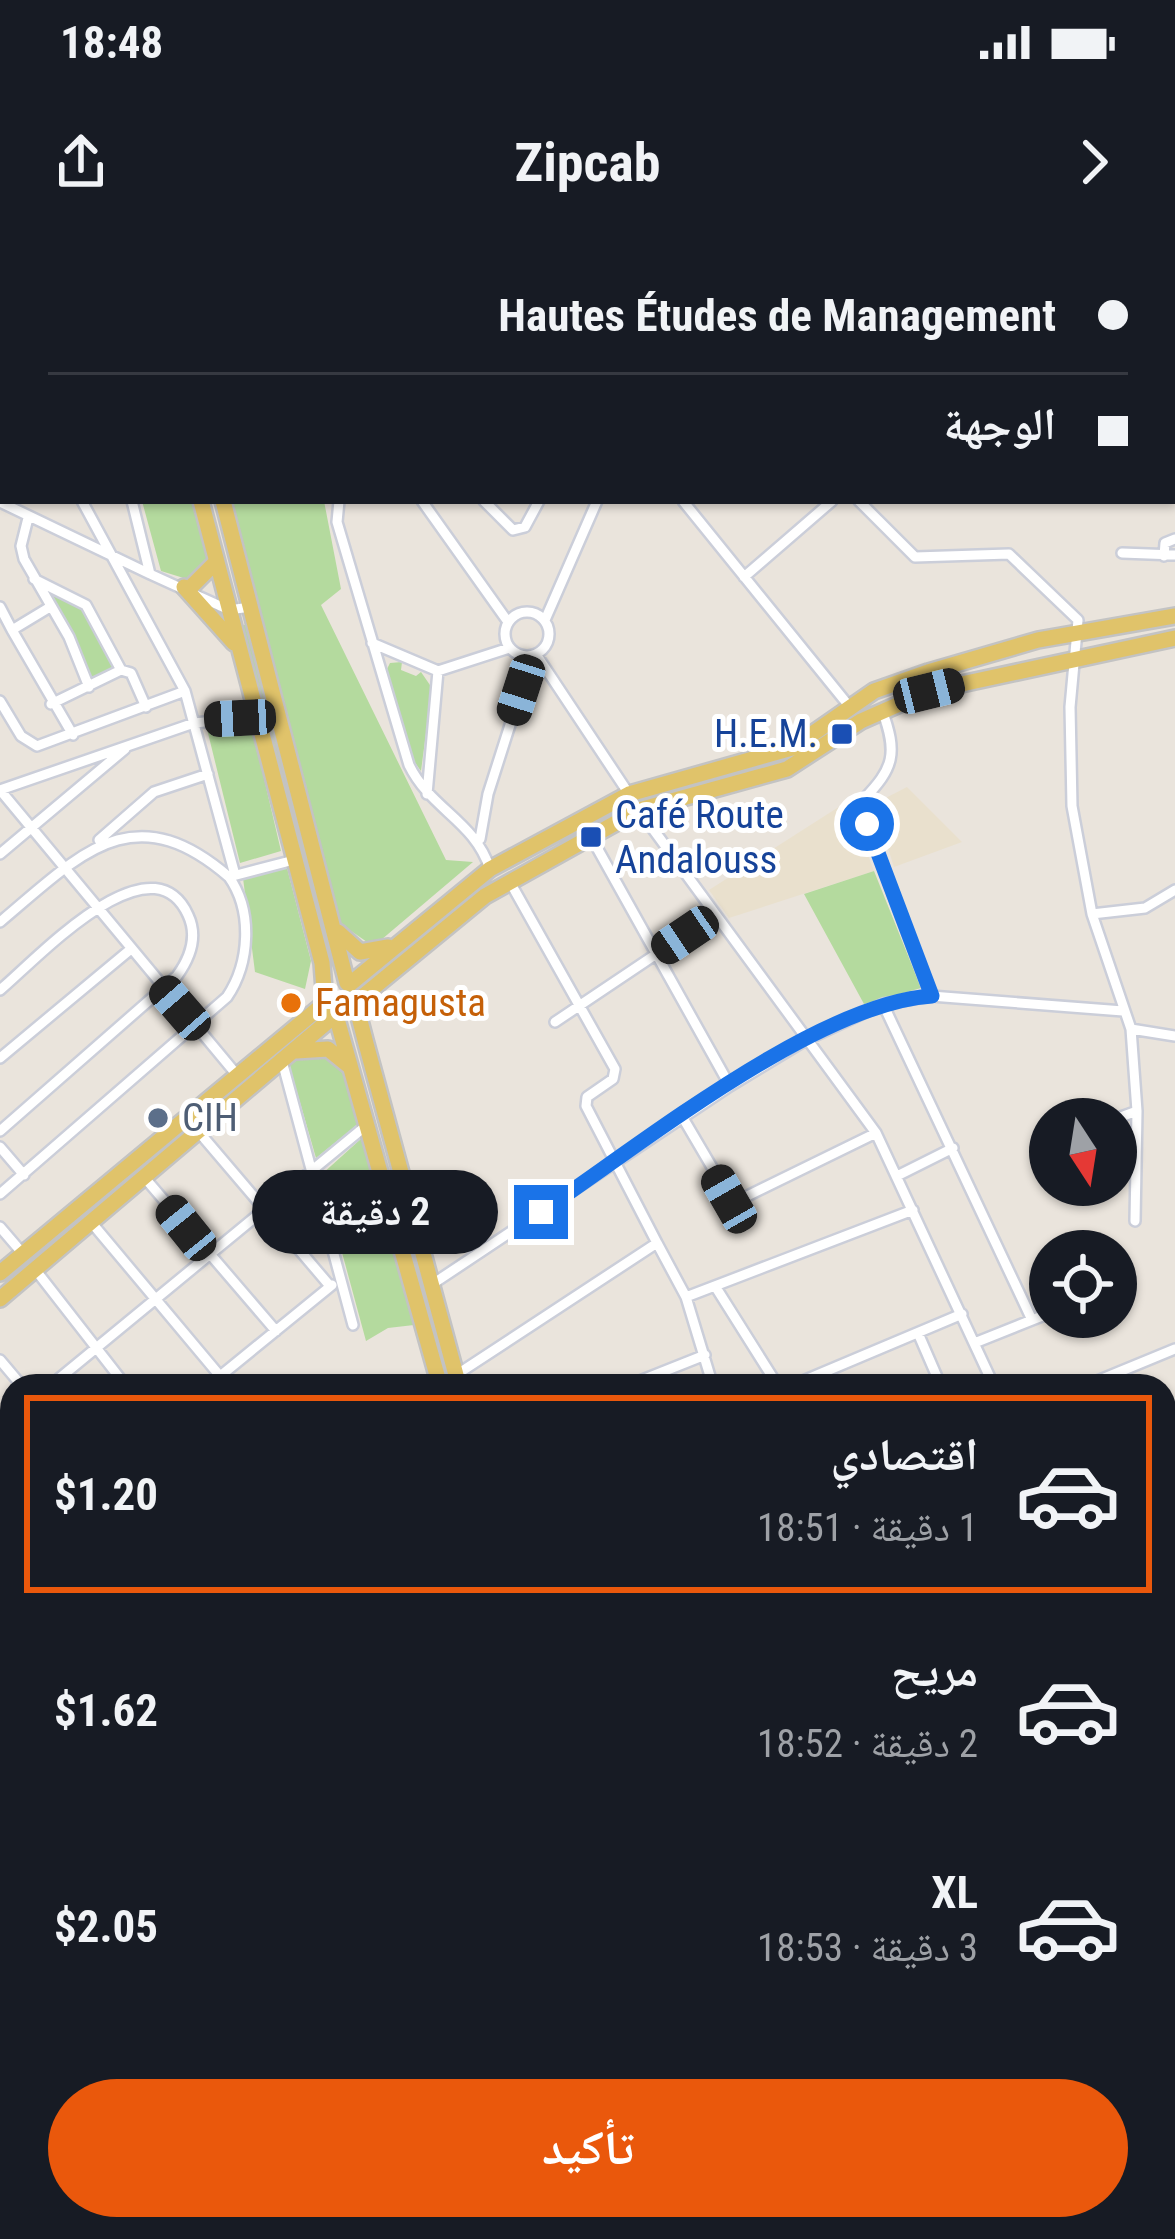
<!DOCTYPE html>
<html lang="ar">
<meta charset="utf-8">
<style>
body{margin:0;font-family:"Roboto Condensed","Noto Naskh Arabic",sans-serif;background:#242831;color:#f1f3f6;direction:rtl;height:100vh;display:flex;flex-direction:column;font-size:45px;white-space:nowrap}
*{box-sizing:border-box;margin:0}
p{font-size:39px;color:#9ea1a6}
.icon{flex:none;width:66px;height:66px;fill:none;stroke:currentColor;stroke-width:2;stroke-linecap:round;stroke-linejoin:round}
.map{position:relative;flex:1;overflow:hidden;direction:ltr}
.sheet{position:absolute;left:0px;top:1134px;width:1176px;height:867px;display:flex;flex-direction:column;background:#171b24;border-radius:36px 36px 0 0;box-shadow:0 3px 9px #0004;direction:rtl}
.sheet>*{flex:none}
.top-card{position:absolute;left:0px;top:0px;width:1176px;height:264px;box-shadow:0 3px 9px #0004;direction:rtl;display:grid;align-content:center;height:264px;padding:0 48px;background:#171b24}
.needle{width:78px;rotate:168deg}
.controls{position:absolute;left:1029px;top:858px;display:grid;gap:24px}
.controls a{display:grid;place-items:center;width:108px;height:108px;border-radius:50%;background:#171b24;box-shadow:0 3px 9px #0004;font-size:60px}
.end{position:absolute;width:54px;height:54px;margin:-27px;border:15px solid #1a73e8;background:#fff;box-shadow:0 0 0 6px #fff}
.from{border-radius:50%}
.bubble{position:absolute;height:84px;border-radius:42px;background:#171b24;box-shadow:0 3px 9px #0004;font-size:39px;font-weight:700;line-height:84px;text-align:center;direction:rtl}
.car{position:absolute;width:36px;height:72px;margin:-36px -18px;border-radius:15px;box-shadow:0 0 9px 3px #0007;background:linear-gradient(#222 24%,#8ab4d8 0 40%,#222 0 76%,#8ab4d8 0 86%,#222 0)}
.top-card b{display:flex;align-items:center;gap:42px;height:114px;font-size:45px}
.top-card b+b{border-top:3px solid #363941}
.top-card i{width:30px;height:30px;background:#f1f3f6}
ul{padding:21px 0 0;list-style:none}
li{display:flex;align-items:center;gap:36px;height:198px;margin:0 24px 18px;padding:0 24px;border:6px solid transparent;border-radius:0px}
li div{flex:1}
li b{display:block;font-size:45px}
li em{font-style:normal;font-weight:700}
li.active{border-color:#ea580c}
li>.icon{width:108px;height:108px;stroke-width:1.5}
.action{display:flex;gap:24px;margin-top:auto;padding:24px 48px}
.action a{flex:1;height:138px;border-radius:72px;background:#ea580c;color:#fff;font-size:48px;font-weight:700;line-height:138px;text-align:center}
.status{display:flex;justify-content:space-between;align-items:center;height:84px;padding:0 60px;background:#171b24;direction:ltr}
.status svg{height:33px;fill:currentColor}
header{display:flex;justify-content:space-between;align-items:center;height:156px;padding:0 48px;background:#171b24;font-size:54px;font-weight:700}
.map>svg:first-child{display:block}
.education{fill:#e9e0cd}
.green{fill:#b4da9e}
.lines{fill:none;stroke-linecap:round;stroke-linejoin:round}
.minor-casing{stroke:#cbced9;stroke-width:14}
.tertiary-casing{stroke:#cbced9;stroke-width:16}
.primary-casing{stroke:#c3c3c3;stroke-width:20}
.minor{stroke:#fff;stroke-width:9}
.tertiary{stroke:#fff;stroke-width:12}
.primary{stroke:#e0c36a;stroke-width:15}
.route{stroke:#1a73e8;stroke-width:15}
.transit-dot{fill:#1a4fb4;stroke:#fff;stroke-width:4.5}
.food-dot{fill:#e8710a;stroke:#fff;stroke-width:4.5}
.service-dot{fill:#5c6f8a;stroke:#fff;stroke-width:4.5}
.labels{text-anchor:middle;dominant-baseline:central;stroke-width:10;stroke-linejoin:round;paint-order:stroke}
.transit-label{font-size:39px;fill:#164399;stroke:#fff;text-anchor:end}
.food-label{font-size:39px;fill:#c56008;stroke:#fff;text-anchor:start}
.service-label{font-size:39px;fill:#4e5e75;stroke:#fff;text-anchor:start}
</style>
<div class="status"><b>18:48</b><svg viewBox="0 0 49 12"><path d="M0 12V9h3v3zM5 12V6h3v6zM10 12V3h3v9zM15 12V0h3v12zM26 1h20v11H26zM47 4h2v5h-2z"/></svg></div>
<header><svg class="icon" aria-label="forward" viewBox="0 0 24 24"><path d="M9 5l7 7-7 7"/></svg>Zipcab<svg class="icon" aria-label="share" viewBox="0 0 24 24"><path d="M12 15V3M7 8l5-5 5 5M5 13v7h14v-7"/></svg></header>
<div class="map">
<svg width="1175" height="1999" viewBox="0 0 1175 1999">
<rect width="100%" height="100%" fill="#eae4dc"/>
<path class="education" d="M 907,547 L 962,602 L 894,627 L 874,564 Z
M 859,554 L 853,576 L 874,631 L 729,678 L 709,650 Z"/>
<path class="green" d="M 142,261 L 196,261 L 214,322 L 190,340 L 161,331 Z
M 229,261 L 324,261 L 341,349 L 321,365 L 446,620 L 473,622 L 381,700 L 367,702 L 338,682 Z
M 51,354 L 84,367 L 118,426 L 96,441 L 89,438 L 46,358 Z
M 246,384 L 338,724 L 333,725 L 241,387 Z
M 402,422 L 401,430 L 416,436 L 421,432 L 432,448 L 421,531 L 408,513 L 385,433 L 390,423 Z
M 251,483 L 281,611 L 240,623 L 206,485 Z
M 287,628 L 311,721 L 305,749 L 255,732 L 243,638 Z
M 874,631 L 921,748 L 864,764 L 804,654 Z
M 317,809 L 344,826 L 361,882 L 316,918 L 289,824 Z
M 363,897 L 414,1085 L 388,1088 L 366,1101 L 321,935 Z"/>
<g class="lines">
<g class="minor-casing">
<path id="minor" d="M 240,0 L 242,3
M 332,0 L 363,0
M 548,0 L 550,3
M 1081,0 L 1081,3
M 45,3 L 52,0
M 73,3 L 79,0
M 274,3 L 279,0
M 486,3 L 487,0
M 728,3 L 730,0
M 0,22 L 3,21
M 0,34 L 3,33
M 0,118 L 3,161
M 0,208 L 3,209
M 1173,231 L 1175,231
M 82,261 L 185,451 L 235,635
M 339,261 L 337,282 L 409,525 C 431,570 474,580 490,629
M 422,261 L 508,382
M 484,261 L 513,290 L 525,287 L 539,261
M 683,261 L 849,466
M 859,261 L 915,317 L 1009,314 L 1078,380 L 1070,467 L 1072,566 L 1092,674 L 1131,789 L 1137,871 L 1135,981
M 0,262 L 150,334 L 132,261
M 28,278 L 21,306 L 24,319 L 69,397 L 89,447
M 1122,313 L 1175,315
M 1164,316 L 1165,303 L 1175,299
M 150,334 L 229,370 L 250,367
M 744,337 L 832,261
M 34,339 L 86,365 L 121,430 L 51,464
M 0,367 L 12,390
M 50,367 L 12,390 L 73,495
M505 394a22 22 0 1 1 44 0a22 22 0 1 1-44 0Z
M 545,380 L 597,261
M 372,403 L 438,431 L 509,408
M 536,414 L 629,554
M 121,430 L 131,433 L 146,467
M 0,461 L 21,496 L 37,506 L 185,451
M 882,470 C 898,514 894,528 863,560 L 862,570 L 931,756
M 427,554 L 438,431
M 639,570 L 876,893 L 994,1146
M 591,597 L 730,846
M 480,599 L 488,554 L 532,416
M 99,600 L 154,552 L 208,534
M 0,614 L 125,509
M 510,642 L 615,829 L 613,839 L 587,857 L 586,866 L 657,1003
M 1092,674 L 1145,668 L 1175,650
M 0,682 C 79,616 132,553 229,637 L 294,620
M 0,750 C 35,721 151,594 188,675 C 198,696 190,718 177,736 L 0,891
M 883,764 L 1032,1080 L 1050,1073
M 555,782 L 713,676
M 1131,789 L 1175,796
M 0,818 L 131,709
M 282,821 L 353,1085
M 237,835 L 0,550 L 194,483 L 257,477
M 683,878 L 733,963 L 876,893
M 1115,879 L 1137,871
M 198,891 L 330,1046
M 0,907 L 24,935
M 897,936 L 953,908
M 144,937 L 276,1091
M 0,954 L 227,757 C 250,723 253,671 229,637
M 91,982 L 220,1136
M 0,987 L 24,1015
M 34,1028 L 126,1146
M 431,1045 L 730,846 L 806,800 L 883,764 L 931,756 L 1123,771
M 715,1046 L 778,1146
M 686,1057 L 913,970
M 918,1093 L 941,1146
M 977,1102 L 1032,1080
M 0,1120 L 22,1146
M 456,1135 L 657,1003 L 686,1057 L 713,1146
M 50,1146 L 367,885
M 208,1146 L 332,1045
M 627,1146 L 705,1115
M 791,1146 L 962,1074
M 1085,1146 L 1175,1109
M 0,1190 L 12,1179
M 1164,1192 L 1175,1216
M 0,1231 L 12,1245
M 1164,1368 L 1170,1366
M 0,1419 L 12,1421
M 1164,1477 L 1172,1504 L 1164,1530
M 0,1620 L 12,1610
M 1164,1634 L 1175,1628
M 0,1644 L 12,1658
M 1164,1669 L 1175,1665
M 1164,1766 L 1175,1805
M 0,1792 L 12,1782
M 1164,1874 L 1175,1866
M 1164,1944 L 1175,1936
M 1082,1989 L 1089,1995 L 1102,1989
M 804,1999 L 825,1989"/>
</g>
<g class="tertiary-casing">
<path id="tertiary" d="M 0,1492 L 12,1502
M 0,1519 L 12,1530
M 350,1999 L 374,1989
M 426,1999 L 450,1989"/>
</g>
<g class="primary-casing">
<path id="primary" d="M 131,0 L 131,3
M 154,0 L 155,3
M 201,261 L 322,723 L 325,763 L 337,779 L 440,1146
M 223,261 L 347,743
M 184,347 L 234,403
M 189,349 L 216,322
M 338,692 L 360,712 L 388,707
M 350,744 L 490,629 L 629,554 L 792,508 L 874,451 L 928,432 L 1038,400 L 1175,376
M 362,757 L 485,656 L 639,570 L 787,529 L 861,481 L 929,451 L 1175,398
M 362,757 L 358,773 L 365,800 L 459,1146
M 296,811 L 328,809 L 349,826
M 0,1033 L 325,763
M 0,1059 L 333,777
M 735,1989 L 739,1999
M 752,1989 L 756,1999"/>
</g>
<use href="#minor" class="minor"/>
<use href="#tertiary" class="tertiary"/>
<use href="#primary" class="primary"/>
</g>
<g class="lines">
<path class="route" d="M 541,972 C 638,907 817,763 932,756 L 867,584"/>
</g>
<g class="transit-dot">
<rect x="830" y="482" width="24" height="24" rx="6"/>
<rect x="579" y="585" width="24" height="24" rx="6"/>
</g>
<circle class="food-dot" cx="291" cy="763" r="12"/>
<circle class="service-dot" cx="158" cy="878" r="12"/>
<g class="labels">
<g class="transit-label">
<text x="818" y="494">H.E.M.</text>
<text x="615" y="575" text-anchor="start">Café Route<tspan x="615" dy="45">Andalouss</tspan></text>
</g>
<g class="food-label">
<text x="315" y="763">Famagusta</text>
</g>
<g class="service-label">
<text x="182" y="878">CIH</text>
</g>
</g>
</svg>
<div class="controls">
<a><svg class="needle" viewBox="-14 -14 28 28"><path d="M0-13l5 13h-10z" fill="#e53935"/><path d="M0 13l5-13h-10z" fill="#9ea1a6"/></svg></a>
<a><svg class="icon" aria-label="locate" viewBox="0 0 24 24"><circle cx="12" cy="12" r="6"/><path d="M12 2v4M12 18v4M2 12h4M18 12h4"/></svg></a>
</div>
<i class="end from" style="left:867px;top:584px"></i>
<i class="end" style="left:541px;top:972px"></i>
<div class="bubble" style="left:252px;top:930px;width:246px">2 دقيقة</div>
<i class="car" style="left:521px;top:450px;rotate:198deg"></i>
<i class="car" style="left:929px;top:451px;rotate:76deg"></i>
<i class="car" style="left:240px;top:478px;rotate:267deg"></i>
<i class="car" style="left:685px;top:695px;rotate:236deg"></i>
<i class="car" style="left:180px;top:768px;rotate:319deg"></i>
<i class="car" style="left:729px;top:959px;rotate:330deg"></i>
<i class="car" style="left:186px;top:988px;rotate:321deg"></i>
<div class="top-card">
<b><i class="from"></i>Hautes Études de Management</b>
<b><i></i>الوجهة</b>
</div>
<section class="sheet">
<ul>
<li class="active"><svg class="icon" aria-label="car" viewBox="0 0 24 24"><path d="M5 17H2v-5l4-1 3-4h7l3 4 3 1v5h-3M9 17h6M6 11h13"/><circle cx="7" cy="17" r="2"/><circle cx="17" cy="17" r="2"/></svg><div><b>اقتصادي</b><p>1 دقيقة · 18:51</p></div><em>$1.20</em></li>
<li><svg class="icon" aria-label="car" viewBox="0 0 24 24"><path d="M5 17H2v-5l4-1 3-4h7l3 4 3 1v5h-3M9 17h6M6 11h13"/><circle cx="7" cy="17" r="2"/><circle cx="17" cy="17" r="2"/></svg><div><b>مريح</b><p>2 دقيقة · 18:52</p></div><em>$1.62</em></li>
<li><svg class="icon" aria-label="car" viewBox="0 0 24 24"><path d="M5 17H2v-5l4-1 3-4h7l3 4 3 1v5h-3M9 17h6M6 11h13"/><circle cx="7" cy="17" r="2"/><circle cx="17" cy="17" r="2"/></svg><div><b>XL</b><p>3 دقيقة · 18:53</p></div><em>$2.05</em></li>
</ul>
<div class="action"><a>تأكيد</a></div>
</section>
</div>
